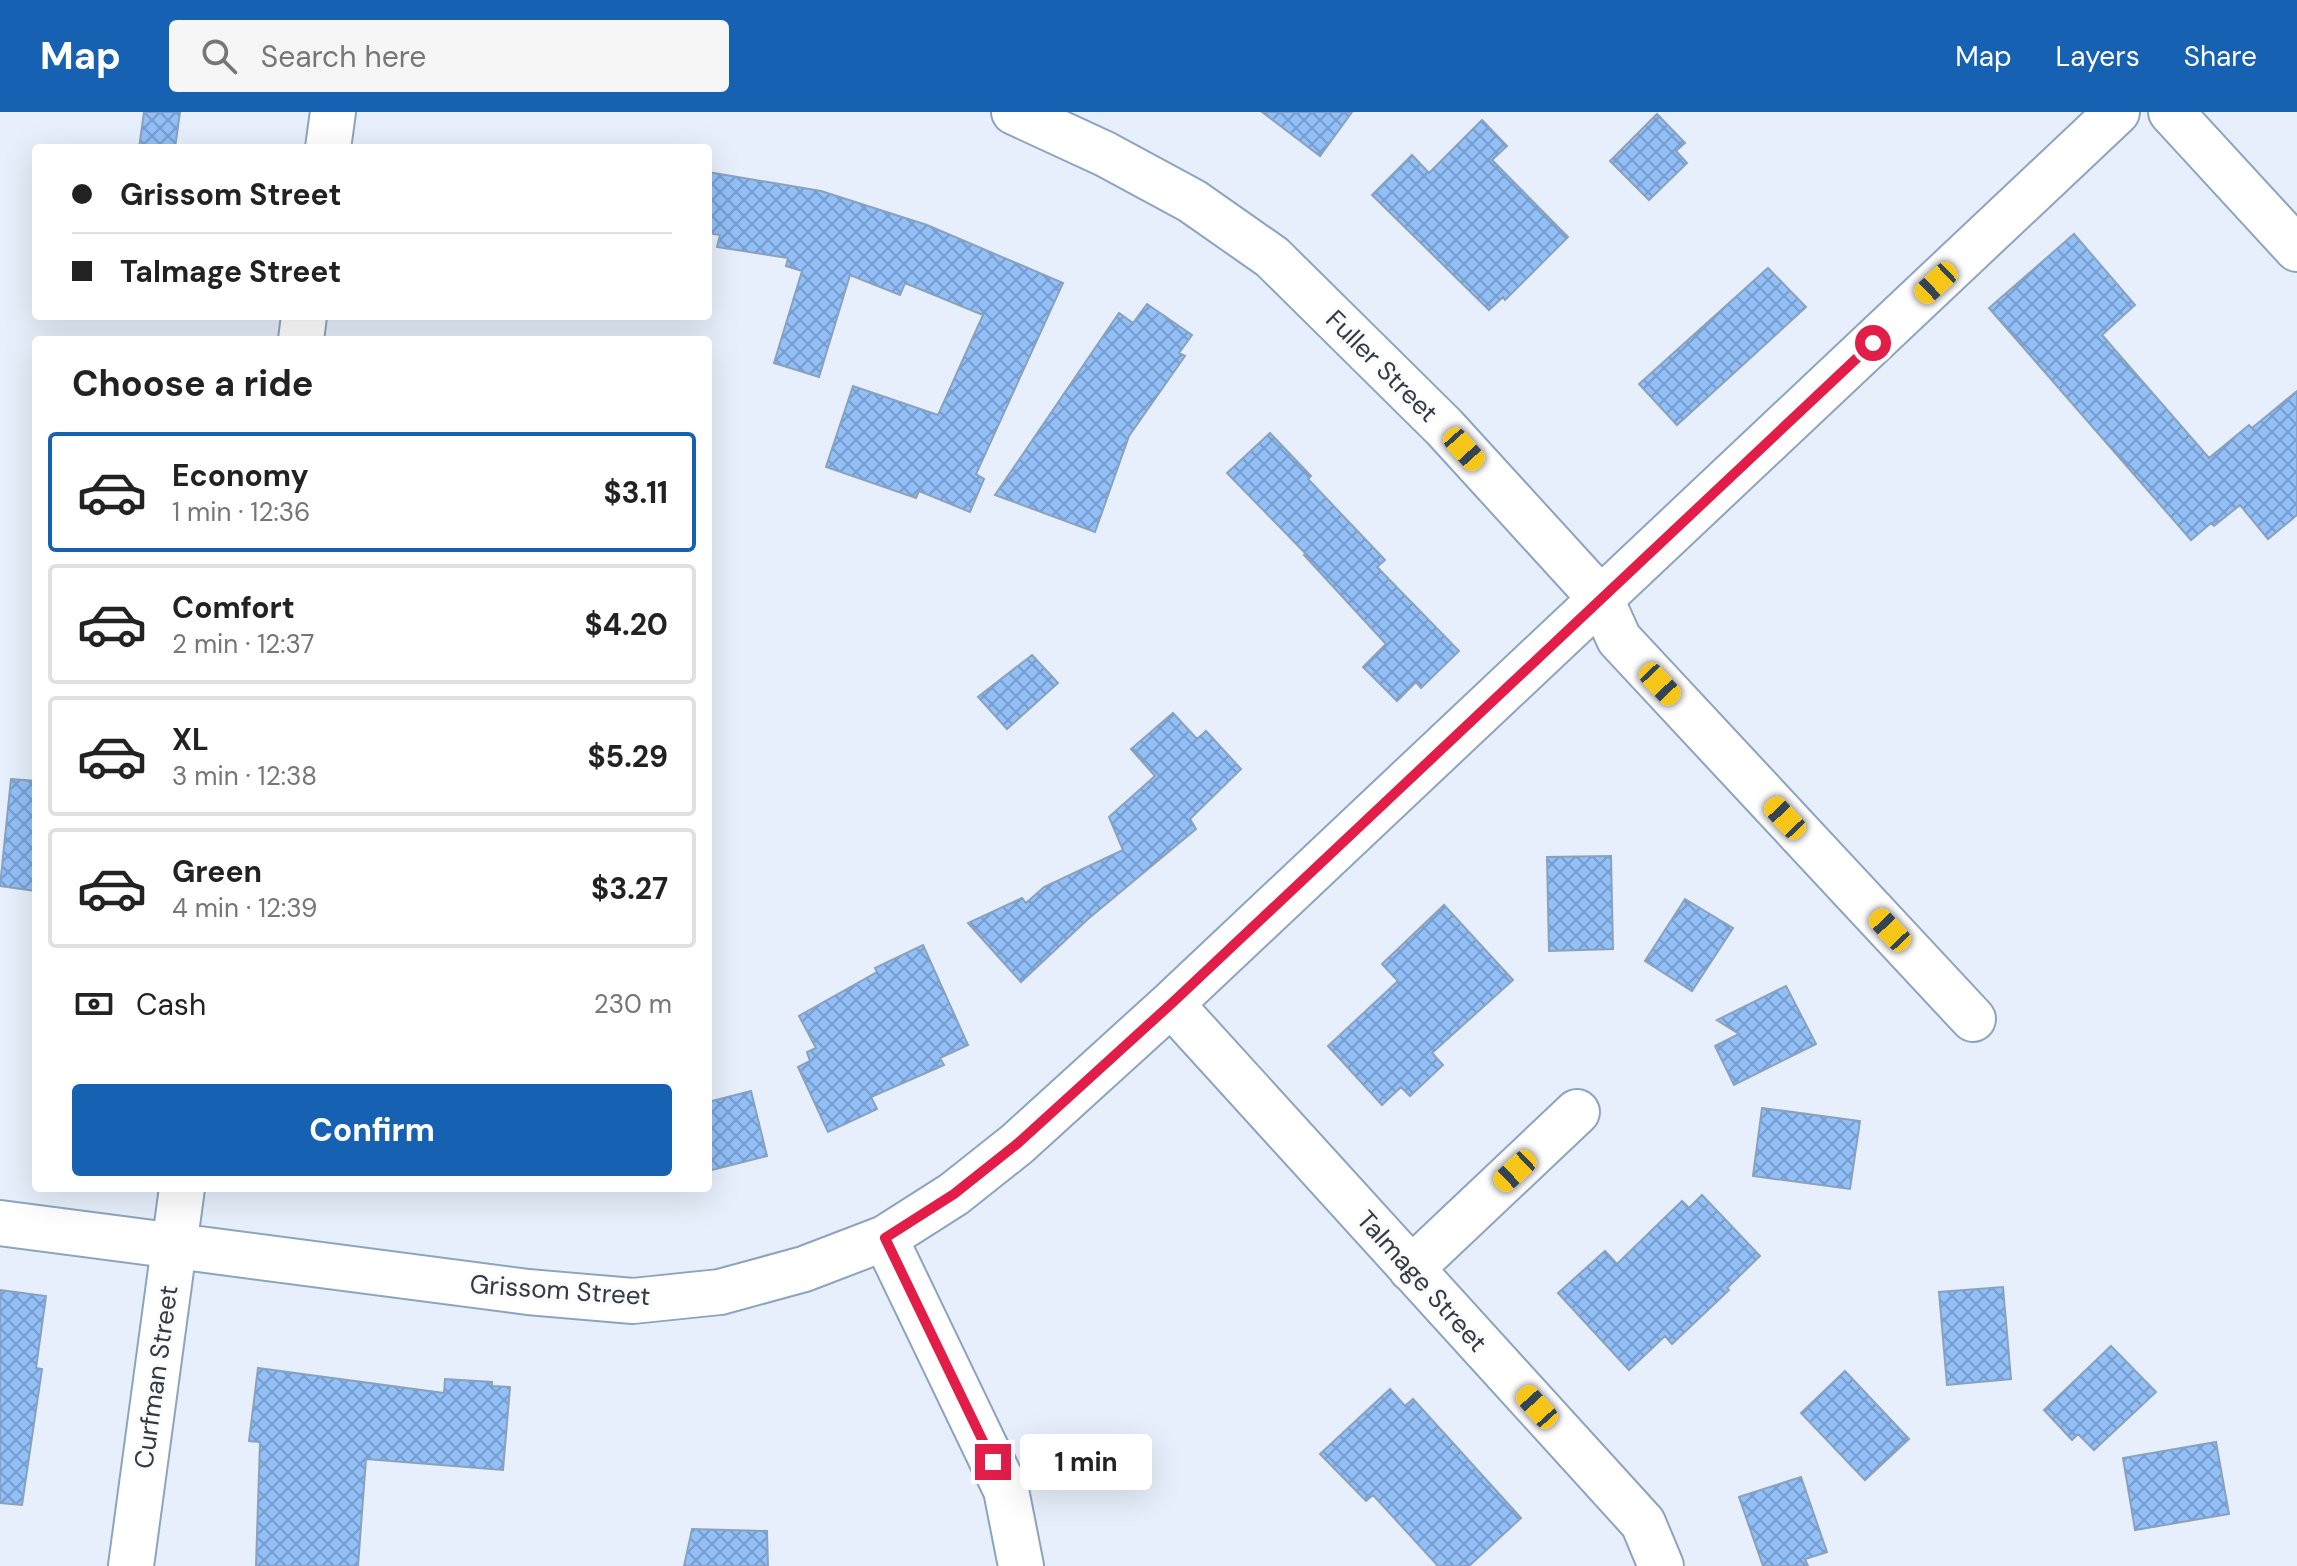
<!DOCTYPE html>
<meta charset="utf-8">
<style>
body{margin:0;font-family:"DM Sans",sans-serif;background:#f6f6f6;color:#222;height:100vh;display:flex;flex-direction:column;font-size:30px;white-space:nowrap}
*{box-sizing:border-box;margin:0}
p{font-size:26px;color:#767676}
.icon{flex:none;width:44px;height:44px;fill:none;stroke:currentColor;stroke-width:2;stroke-linecap:round;stroke-linejoin:round}
.map{position:relative;flex:1;overflow:hidden}
.sheet{position:absolute;left:32px;top:224px;width:680px;height:856px;display:flex;flex-direction:column;background:#fff;border-radius:8px;box-shadow:0 8px 32px #0002}
.sheet>*{flex:none}
.hud{position:absolute;left:32px;top:32px;width:680px;height:176px;border-radius:8px;box-shadow:0 8px 32px #0002;display:grid;align-content:center;height:176px;padding:0 40px;background:#fff}
.end{position:absolute;width:36px;height:36px;margin:-18px;border:10px solid #e11d48;background:#fff;box-shadow:0 0 0 4px #fff}
.from{border-radius:50%}
.bubble{position:absolute;height:56px;border-radius:8px;background:#fff;box-shadow:0 8px 32px #0002;font-size:26px;font-weight:700;line-height:56px;text-align:center}
.car{position:absolute;width:24px;height:48px;margin:-24px -12px;border-radius:10px;box-shadow:0 0 6px 2px #0007;background:linear-gradient(#f5c518 24%,#345 0 40%,#f5c518 0 76%,#345 0 86%,#f5c518 0)}
.hud b{display:flex;align-items:center;gap:28px;height:76px;font-size:30px}
.hud b+b{border-top:2px solid #e0e0e0}
.hud i{width:20px;height:20px;background:#222}
ul{padding:0;list-style:none}
li{display:flex;align-items:center;gap:24px;height:120px;margin:0 16px 12px;padding:0 24px;border:4px solid #e0e0e0;border-radius:8px}
li div{flex:1}
li b{display:block;font-size:30px}
li em{font-style:normal;font-weight:700}
li.current{border-color:#1661b1}
li>.icon{width:72px;height:72px;stroke-width:1.5}
h2{padding:0 40px;font-size:36px;line-height:96px}
.pay{display:flex;align-items:center;gap:20px;height:88px;padding:0 40px;font-size:30px}
.pay p{margin-inline-start:auto}
.button{display:flex;gap:16px;margin-top:auto;padding:16px 40px}
.button a{flex:1;height:92px;border-radius:8px;background:#1661b1;color:#fff;font-size:32px;font-weight:700;line-height:92px;text-align:center}
header{display:flex;align-items:center;gap:48px;box-sizing:border-box;height:112px;padding:0 40px;background:#1661b1;color:#fff}
header strong{font-size:38px}
nav{display:flex;gap:44px;margin-inline-start:auto;font-size:28px}
.search{width:560px;height:72px;background:#f6f6f6;display:flex;align-items:center;gap:20px;box-sizing:border-box;padding:0 28px;border-radius:8px;color:#767676;font-size:30px}
.map>svg:first-child{display:block}
.building{fill:url(#building-cross-hatch);stroke:#8aa1bd;stroke-width:2}
.lines{fill:none;stroke-linecap:round;stroke-linejoin:round}
.minor-casing{stroke:#8da4c0;stroke-width:48}
.minor{stroke:#fff;stroke-width:44}
.route{stroke:#e11d48;stroke-width:10}
.labels{text-anchor:middle;dominant-baseline:central;stroke-width:6;stroke-linejoin:round;paint-order:stroke}
.street-label{font-size:26px;fill:#313b47;stroke:#fbfbfb}
</style>
<header>
<strong>Map</strong>
<div class="search"><svg class="icon" aria-label="search" viewBox="0 0 24 24"><circle cx="10" cy="10" r="6"/><path d="M15 15l6 6"/></svg>Search here</div>
<nav><a>Map</a><a>Layers</a><a>Share</a></nav>
</header>
<div class="map">
<svg width="2297" height="1454" viewBox="0 0 2297 1454">
<defs>
<pattern id="building-cross-hatch" width="8" height="8" patternUnits="userSpaceOnUse" patternTransform="scale(2)"><rect width="8" height="8" fill="#91bff8"/><path d="M0 0l8 8M0 8l8-8" fill="none" stroke="#779ccb"/></pattern>
</defs>
<rect width="100%" height="100%" fill="#e6effb"/>
<path class="building" d="M 144,0 L 180,0 L 175,36 L 139,36 Z
M 1262,0 L 1352,0 L 1320,44 Z
M 1657,2 L 1685,31 L 1676,39 L 1687,51 L 1649,88 L 1610,49 Z
M 1482,8 L 1507,34 L 1492,48 L 1568,125 L 1505,188 L 1503,185 L 1489,198 L 1372,83 L 1412,43 L 1429,61 Z
M 708,60 L 821,79 L 927,113 L 1063,171 L 976,362 L 984,367 L 970,400 L 919,379 L 916,386 L 826,355 L 853,274 L 938,303 L 983,203 L 905,171 L 900,183 L 850,163 L 819,265 L 774,251 L 802,159 L 786,154 L 788,146 L 717,135 L 720,123 L 708,121 Z
M 2074,122 L 2135,193 L 2102,223 L 2209,346 L 2249,313 L 2252,316 L 2297,279 L 2297,403 L 2268,427 L 2240,393 L 2214,414 L 2211,411 L 2191,428 L 1989,196 Z
M 1768,156 L 1806,195 L 1677,313 L 1639,272 Z
M 1147,192 L 1192,223 L 1179,241 L 1185,244 L 1129,324 L 1095,420 L 995,383 L 1119,201 L 1133,211 Z
M 1270,321 L 1311,364 L 1308,367 L 1385,448 L 1377,455 L 1459,539 L 1421,576 L 1416,570 L 1397,589 L 1363,555 L 1386,532 L 1304,443 L 1306,442 L 1227,361 Z
M 1032,543 L 1058,571 L 1007,617 L 978,585 Z
M 1173,601 L 1197,627 L 1206,619 L 1241,657 L 1190,707 L 1196,717 L 1088,807 L 1021,870 L 968,811 L 1022,786 L 1026,791 L 1044,775 L 1123,738 L 1109,705 L 1155,664 L 1131,637 Z
M 11,667 L 36,669 L 36,779 L 0,774 Z
M 1611,744 L 1613,837 L 1549,839 L 1547,745 Z
M 1685,787 L 1733,816 L 1692,879 L 1645,849 Z
M 1444,793 L 1513,868 L 1432,941 L 1443,953 L 1410,984 L 1401,975 L 1382,993 L 1328,934 L 1398,869 L 1382,852 Z
M 923,833 L 968,933 L 940,946 L 944,953 L 871,985 L 877,997 L 828,1020 L 798,955 L 810,949 L 807,940 L 816,936 L 799,904 L 877,860 L 875,856 Z
M 1786,874 L 1816,932 L 1734,973 L 1715,934 L 1739,922 L 1717,908 Z
M 751,979 L 767,1044 L 708,1059 L 708,990 Z
M 1762,996 L 1860,1009 L 1850,1077 L 1753,1064 Z
M 1702,1083 L 1760,1144 L 1727,1176 L 1729,1178 L 1672,1232 L 1665,1224 L 1629,1258 L 1558,1181 L 1605,1139 L 1617,1152 L 1682,1089 L 1689,1096 Z
M 2003,1175 L 2011,1267 L 1947,1273 L 1939,1180 Z
M 0,1178 L 46,1184 L 36,1256 L 42,1257 L 22,1393 L 0,1391 Z
M 2111,1234 L 2156,1280 L 2094,1338 L 2078,1322 L 2072,1328 L 2044,1298 Z
M 258,1256 L 444,1281 L 445,1267 L 492,1270 L 492,1274 L 510,1275 L 503,1358 L 366,1347 L 358,1454 L 256,1454 L 260,1330 L 249,1329 Z
M 1845,1259 L 1909,1327 L 1865,1368 L 1801,1301 Z
M 1390,1277 L 1405,1294 L 1413,1287 L 1521,1406 L 1469,1454 L 1438,1454 L 1373,1383 L 1366,1389 L 1320,1342 Z
M 2216,1330 L 2229,1402 L 2135,1418 L 2123,1346 Z
M 1801,1365 L 1827,1440 L 1805,1447 L 1808,1454 L 1763,1454 L 1739,1385 Z
M 692,1417 L 767,1419 L 768,1454 L 684,1454 Z"/>
<g class="lines">
<g class="minor-casing">
<path id="minor" d="M 1014,0 L 1105,42 L 1192,89 L 1272,145 L 1444,315 L 1601,487 L 1619,527 L 1973,907
M 2171,0 L 2297,137
M 328,36 L 333,0
M 301,228 L 304,204
M 1171,892 L 1643,1411 L 1661,1454
M 0,1111 L 528,1180 L 633,1189 L 720,1180 L 804,1157 L 885,1126 L 954,1082 L 1017,1032 L 1171,892 L 2117,0
M 885,1126 L 1006,1378 L 1021,1454
M 1411,1157 L 1577,1000
M 131,1454 L 182,1076"/>
</g>
<use href="#minor" class="minor"/>
</g>
<g class="lines">
<path class="route" d="M 993,1350 L 885,1126 L 954,1082 L 1017,1032 L 1171,892 L 1873,231"/>
</g>
<g class="labels">
<g class="street-label">
<text transform="translate(1382 254) rotate(45)">Fuller Street</text>
<text transform="translate(1422 1169) rotate(48)">Talmage Street</text>
<text transform="translate(560 1178) rotate(4)">Grissom Street</text>
<text transform="translate(156 1265) rotate(-82)">Curfman Street</text>
</g>
</g>
</svg>
<i class="end from" style="left:1873px;top:231px"></i>
<i class="end" style="left:993px;top:1350px"></i>
<div class="bubble" style="left:1020px;top:1322px;width:132px">1 min</div>
<i class="car" style="left:1936px;top:171px;rotate:227deg"></i>
<i class="car" style="left:1464px;top:337px;rotate:138deg"></i>
<i class="car" style="left:1660px;top:572px;rotate:137deg"></i>
<i class="car" style="left:1785px;top:706px;rotate:317deg"></i>
<i class="car" style="left:1890px;top:818px;rotate:317deg"></i>
<i class="car" style="left:1515px;top:1059px;rotate:227deg"></i>
<i class="car" style="left:1537px;top:1295px;rotate:318deg"></i>
<div class="hud">
<b><i class="from"></i>Grissom Street</b>
<b><i></i>Talmage Street</b>
</div>
<section class="sheet">
<h2>Choose a ride</h2>
<ul>
<li class="current"><svg class="icon" aria-label="car" viewBox="0 0 24 24"><path d="M5 17H2v-5l4-1 3-4h7l3 4 3 1v5h-3M9 17h6M6 11h13"/><circle cx="7" cy="17" r="2"/><circle cx="17" cy="17" r="2"/></svg><div><b>Economy</b><p>1 min · 12:36</p></div><em>$3.11</em></li>
<li><svg class="icon" aria-label="car" viewBox="0 0 24 24"><path d="M5 17H2v-5l4-1 3-4h7l3 4 3 1v5h-3M9 17h6M6 11h13"/><circle cx="7" cy="17" r="2"/><circle cx="17" cy="17" r="2"/></svg><div><b>Comfort</b><p>2 min · 12:37</p></div><em>$4.20</em></li>
<li><svg class="icon" aria-label="car" viewBox="0 0 24 24"><path d="M5 17H2v-5l4-1 3-4h7l3 4 3 1v5h-3M9 17h6M6 11h13"/><circle cx="7" cy="17" r="2"/><circle cx="17" cy="17" r="2"/></svg><div><b>XL</b><p>3 min · 12:38</p></div><em>$5.29</em></li>
<li><svg class="icon" aria-label="car" viewBox="0 0 24 24"><path d="M5 17H2v-5l4-1 3-4h7l3 4 3 1v5h-3M9 17h6M6 11h13"/><circle cx="7" cy="17" r="2"/><circle cx="17" cy="17" r="2"/></svg><div><b>Green</b><p>4 min · 12:39</p></div><em>$3.27</em></li>
</ul>
<div class="pay"><svg class="icon" aria-label="cash" viewBox="0 0 24 24"><path d="M3 7h18v10H3z"/><circle cx="12" cy="12" r="2"/></svg>Cash<p>230 m</p></div>
<div class="button"><a>Confirm</a></div>
</section>
</div>
